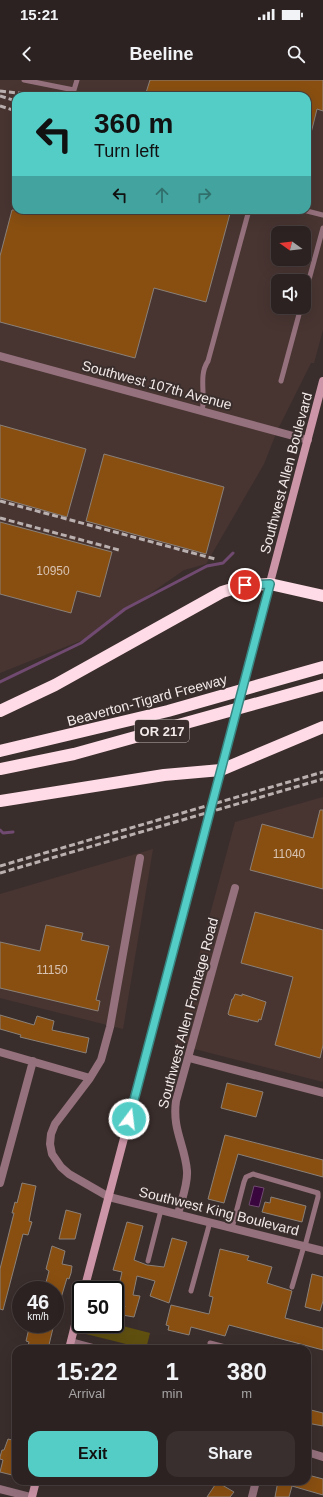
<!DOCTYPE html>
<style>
:root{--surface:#2c2221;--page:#382f2e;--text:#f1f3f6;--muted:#a6a4a5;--line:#483f3f;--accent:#54cdc7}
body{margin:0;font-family:Helvetica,sans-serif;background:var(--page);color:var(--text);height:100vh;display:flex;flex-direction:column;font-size:15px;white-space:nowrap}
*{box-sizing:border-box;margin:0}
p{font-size:13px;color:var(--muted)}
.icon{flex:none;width:22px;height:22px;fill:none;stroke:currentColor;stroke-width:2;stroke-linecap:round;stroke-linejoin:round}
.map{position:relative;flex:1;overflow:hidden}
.drawer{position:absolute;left:12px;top:1265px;width:299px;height:140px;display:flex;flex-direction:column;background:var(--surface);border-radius:12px;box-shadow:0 4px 16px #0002,0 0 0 1px var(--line)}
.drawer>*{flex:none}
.hud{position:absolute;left:12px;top:12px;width:299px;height:122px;border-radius:12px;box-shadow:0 4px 16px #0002,0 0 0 1px var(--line);background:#54cdc7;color:#111;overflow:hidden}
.needle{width:26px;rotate:285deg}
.tools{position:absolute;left:271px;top:146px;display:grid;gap:8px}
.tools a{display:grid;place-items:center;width:40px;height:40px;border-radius:8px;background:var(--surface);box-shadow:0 4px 16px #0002,0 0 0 1px var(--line);font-size:20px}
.speed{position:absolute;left:12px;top:1201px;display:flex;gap:8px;font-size:20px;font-weight:700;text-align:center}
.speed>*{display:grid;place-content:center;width:52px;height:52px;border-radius:50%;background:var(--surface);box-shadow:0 4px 16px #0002,0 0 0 1px var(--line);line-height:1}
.speed small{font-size:10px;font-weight:400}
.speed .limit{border:2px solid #111;border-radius:6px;background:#fff;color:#111}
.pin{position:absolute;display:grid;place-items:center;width:34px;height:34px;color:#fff;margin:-17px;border:2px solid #fff;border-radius:50%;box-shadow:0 1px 4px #0007}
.me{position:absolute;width:44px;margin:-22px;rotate:15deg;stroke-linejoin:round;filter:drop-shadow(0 0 3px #0008)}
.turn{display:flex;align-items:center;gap:14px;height:84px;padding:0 16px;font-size:18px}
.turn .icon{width:52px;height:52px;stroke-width:2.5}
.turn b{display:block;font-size:28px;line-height:34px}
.lanes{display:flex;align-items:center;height:38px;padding:0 16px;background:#0003;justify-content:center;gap:20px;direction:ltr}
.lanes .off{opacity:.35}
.eta{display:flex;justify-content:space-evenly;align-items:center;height:68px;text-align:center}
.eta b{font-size:24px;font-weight:600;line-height:28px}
.button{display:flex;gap:8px;margin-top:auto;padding:8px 16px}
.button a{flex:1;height:46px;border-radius:12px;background:var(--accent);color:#111;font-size:16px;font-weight:600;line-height:46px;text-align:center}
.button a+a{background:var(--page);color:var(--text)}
.status{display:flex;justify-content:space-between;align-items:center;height:28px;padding:0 20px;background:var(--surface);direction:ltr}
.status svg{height:11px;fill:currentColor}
header{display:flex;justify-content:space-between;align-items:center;height:52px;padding:0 16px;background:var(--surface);font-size:18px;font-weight:600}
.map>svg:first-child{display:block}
</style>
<div class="status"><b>15:21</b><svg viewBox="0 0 49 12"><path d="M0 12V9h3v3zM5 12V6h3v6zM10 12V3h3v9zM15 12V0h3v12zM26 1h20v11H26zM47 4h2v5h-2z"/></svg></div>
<header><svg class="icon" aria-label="back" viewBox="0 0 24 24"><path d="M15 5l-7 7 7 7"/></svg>Beeline<svg class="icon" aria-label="search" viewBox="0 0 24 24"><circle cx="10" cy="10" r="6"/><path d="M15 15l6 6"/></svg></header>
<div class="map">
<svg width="323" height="1417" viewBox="0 0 323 1417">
<rect width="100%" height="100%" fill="#3a2e2c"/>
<path fill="#483532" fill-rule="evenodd" d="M 0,0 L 323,0 L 323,250 L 314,283 L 311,283 L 277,351 L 264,384 L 206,484 L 184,490 L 85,559 L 0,593 ZM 16,16 L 307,16 L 307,130 L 16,130 ZM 278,153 L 304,153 L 304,179 L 278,179 ZM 278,201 L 304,201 L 304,227 L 278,227 Z
M 323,717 L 323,1002 L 175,964 L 235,742 Z
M 153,769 L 123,949 L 0,918 L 0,814 Z"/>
<path fill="#605010" d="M 89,1244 L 115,1244 L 150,1253 L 146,1269 L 86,1254 Z"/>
<path fill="#39063d" stroke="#704a71" d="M 254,1106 L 264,1108 L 259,1127 L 249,1125 Z"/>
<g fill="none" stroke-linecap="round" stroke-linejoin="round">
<path stroke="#704a71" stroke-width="3" d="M 0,602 L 81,563 L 125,529 L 207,486 L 223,483 L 233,473
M 0,750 L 3,753 L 13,752"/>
</g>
<path fill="#894f11" stroke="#8a8078" d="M 150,0 L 323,0 L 323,31 L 317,29 L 310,57 L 307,57 L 307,16 L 145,16 Z
M 12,130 L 231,130 L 206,222 L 154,208 L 135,278 L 0,242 L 0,176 Z
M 0,345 L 86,369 L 67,437 L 0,418 Z
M 104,374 L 224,407 L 206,474 L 86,441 Z
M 0,442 L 112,472 L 100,517 L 77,511 L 71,533 L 0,514 Z
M 320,730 L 323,730 L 323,809 L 250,790 L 262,744 L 313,758 Z
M 255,832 L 323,850 L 323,965 L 320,978 L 275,965 L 293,897 L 241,883 Z
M 46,845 L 83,853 L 81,860 L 109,866 L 96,920 L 100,921 L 98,931 L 0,908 L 0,862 L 40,871 Z
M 235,914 L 242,916 L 242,914 L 266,922 L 261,940 L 259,939 L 258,942 L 229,935 L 228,934 L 232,919 L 233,919 Z
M 0,935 L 34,945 L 37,936 L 54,941 L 52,950 L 89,958 L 86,973 L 20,957 L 21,955 L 0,949 Z
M 227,1003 L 263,1012 L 256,1037 L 221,1028 Z
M 225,1055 L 323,1080 L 323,1097 L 238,1074 L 224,1123 L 208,1119 Z
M 22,1103 L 36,1106 L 29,1141 L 32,1142 L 28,1155 L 23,1154 L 3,1230 L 0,1229 L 0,1189 L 14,1133 L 12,1133 L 15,1122 L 17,1123 Z
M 271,1117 L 306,1126 L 302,1142 L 262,1132 L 265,1122 L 270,1123 Z
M 66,1130 L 81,1134 L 75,1159 L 59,1159 Z
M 127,1142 L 143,1146 L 134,1180 L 147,1185 L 164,1187 L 172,1158 L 187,1162 L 169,1223 L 150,1216 L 155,1201 L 137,1196 L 133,1215 L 140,1216 L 134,1237 L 122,1235 L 125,1226 L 115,1223 L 122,1192 L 113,1190 Z
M 52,1166 L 65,1171 L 62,1184 L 72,1186 L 71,1193 L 69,1199 L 67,1198 L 58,1228 L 55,1228 L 55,1210 L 44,1210 L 49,1191 L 46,1189 Z
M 220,1169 L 249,1176 L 247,1180 L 272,1187 L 267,1203 L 292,1211 L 285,1238 L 323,1248 L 323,1270 L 229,1245 L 225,1256 L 191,1247 L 189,1255 L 168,1250 L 169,1246 L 166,1245 L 171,1225 L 209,1234 L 213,1217 L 209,1216 Z
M 312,1194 L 323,1197 L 323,1221 L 320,1231 L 305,1227 Z
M 30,1244 L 54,1244 L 48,1269 L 27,1269 L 29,1262 L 26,1261 Z
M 307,1329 L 323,1333 L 323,1346 L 307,1343 Z
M 8,1359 L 16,1361 L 16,1380 L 12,1395 L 0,1392 L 3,1380 L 0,1379 L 0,1377 L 2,1370 L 4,1370 Z
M 308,1395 L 323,1399 L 323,1415 L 292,1406 L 289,1417 L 275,1417 L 278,1401 L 307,1401 Z
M 217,1402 L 234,1412 L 230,1417 L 207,1417 Z"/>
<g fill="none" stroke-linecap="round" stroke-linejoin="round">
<path stroke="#95717d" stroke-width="5" d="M 24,0 L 74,10 L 77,0
M 303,130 L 323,135
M 304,218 L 323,148
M 281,301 L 301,227
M 202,331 C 206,314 198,296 208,281 L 249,130
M 232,1148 L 244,1102 L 246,1097 L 253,1094 L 318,1113 L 318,1117 L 305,1166
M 148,1181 L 161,1130
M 292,1207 L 304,1166
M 191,1211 L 210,1142
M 210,1263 L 233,1269"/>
<path stroke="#95717d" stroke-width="8" d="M 0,276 L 308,360
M 140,778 L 110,947 L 101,980 L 90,998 L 55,1044 L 51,1054 L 50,1064 L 52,1074 L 61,1087 L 69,1094 L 109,1117 L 323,1171
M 0,972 L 90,998
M 189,978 L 323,1013
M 0,1103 L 33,981
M 178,1134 C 181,1121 188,1105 187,1091 C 185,1065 172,1050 176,1021 L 235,808
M 71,1262 L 97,1269
M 307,1372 L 323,1377
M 0,1409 L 31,1417
M 252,1417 L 256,1401"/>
<path stroke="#cd95a8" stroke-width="8" d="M 252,571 L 323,301
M 84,1210 L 200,770
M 69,1269 L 81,1221
M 32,1417 L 36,1401"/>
<path stroke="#fedbe6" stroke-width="12" d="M 0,631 L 55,605 L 222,512 L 245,505 L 270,504 L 323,516
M 0,671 L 168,631 L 323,587
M 0,689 L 74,674 L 323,605
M 0,721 L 164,695 L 221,690 L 323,647"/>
<path stroke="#b9b0af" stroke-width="3" stroke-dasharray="6 3" stroke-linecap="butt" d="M 0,11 L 45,16
M 0,16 L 16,21
M 0,26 L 16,31
M 0,421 L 215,479
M 0,438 L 119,470
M 0,786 L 323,692
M 0,793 L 323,699"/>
<path stroke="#cd95a8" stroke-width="8" d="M 200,770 L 252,571"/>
</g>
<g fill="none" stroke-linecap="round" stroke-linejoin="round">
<g stroke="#378581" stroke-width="10">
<path id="route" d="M 129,1039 L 270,504 L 245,505"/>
</g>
<use href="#route" stroke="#54cdc7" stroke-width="7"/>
</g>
<g text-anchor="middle" stroke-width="4" stroke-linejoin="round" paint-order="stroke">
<g font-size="12" fill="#d8c3b3">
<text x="53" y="495">10950</text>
<text x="289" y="778">11040</text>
<text x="52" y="894">11150</text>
</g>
<rect fill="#3a2e2c" stroke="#bbb2b0" stroke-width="1" x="135" y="640" width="54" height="22" rx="3"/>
<g font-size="13" font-weight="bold" fill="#f2eae9">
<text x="162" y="656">OR 217</text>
</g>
<g font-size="14" fill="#f2eae9" stroke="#3a2e2c">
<text transform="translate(157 305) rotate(15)" y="5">Southwest 107th Avenue</text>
<text transform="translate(286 393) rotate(-75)" y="5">Southwest Allen Boulevard</text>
<text transform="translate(147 620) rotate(-15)" y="5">Beaverton-Tigard Freeway</text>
<text transform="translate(188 933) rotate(-75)" y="5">Southwest Allen Frontage Road</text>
<text transform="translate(219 1131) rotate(14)" y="5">Southwest King Boulevard</text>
</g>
</g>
</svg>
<div class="tools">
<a><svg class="needle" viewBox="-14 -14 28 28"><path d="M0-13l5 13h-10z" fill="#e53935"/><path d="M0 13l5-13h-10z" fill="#a6a4a5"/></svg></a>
<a><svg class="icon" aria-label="sound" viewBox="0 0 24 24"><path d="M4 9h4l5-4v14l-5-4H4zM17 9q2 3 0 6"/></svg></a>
</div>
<div class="speed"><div>46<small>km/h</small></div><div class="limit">50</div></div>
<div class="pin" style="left:245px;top:505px;background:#d93025"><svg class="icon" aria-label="arrive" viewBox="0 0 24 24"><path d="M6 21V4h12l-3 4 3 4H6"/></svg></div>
<svg class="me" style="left:129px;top:1039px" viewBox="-20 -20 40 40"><circle r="17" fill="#54cdc7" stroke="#fff" stroke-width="3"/><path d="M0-11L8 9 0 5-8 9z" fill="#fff"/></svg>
<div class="hud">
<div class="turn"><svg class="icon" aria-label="left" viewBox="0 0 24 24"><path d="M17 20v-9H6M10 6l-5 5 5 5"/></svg><div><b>360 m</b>Turn left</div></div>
<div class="lanes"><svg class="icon" aria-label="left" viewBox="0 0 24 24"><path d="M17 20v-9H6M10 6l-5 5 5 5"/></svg><svg class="icon off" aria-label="ahead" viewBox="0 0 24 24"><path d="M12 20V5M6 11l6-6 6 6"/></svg><svg class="icon off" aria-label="right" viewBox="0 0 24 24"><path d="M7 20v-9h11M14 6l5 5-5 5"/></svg></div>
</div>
<section class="drawer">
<div class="eta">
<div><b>15:22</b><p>Arrival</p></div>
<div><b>1</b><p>min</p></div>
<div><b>380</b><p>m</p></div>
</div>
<div class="button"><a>Exit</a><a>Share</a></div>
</section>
</div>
